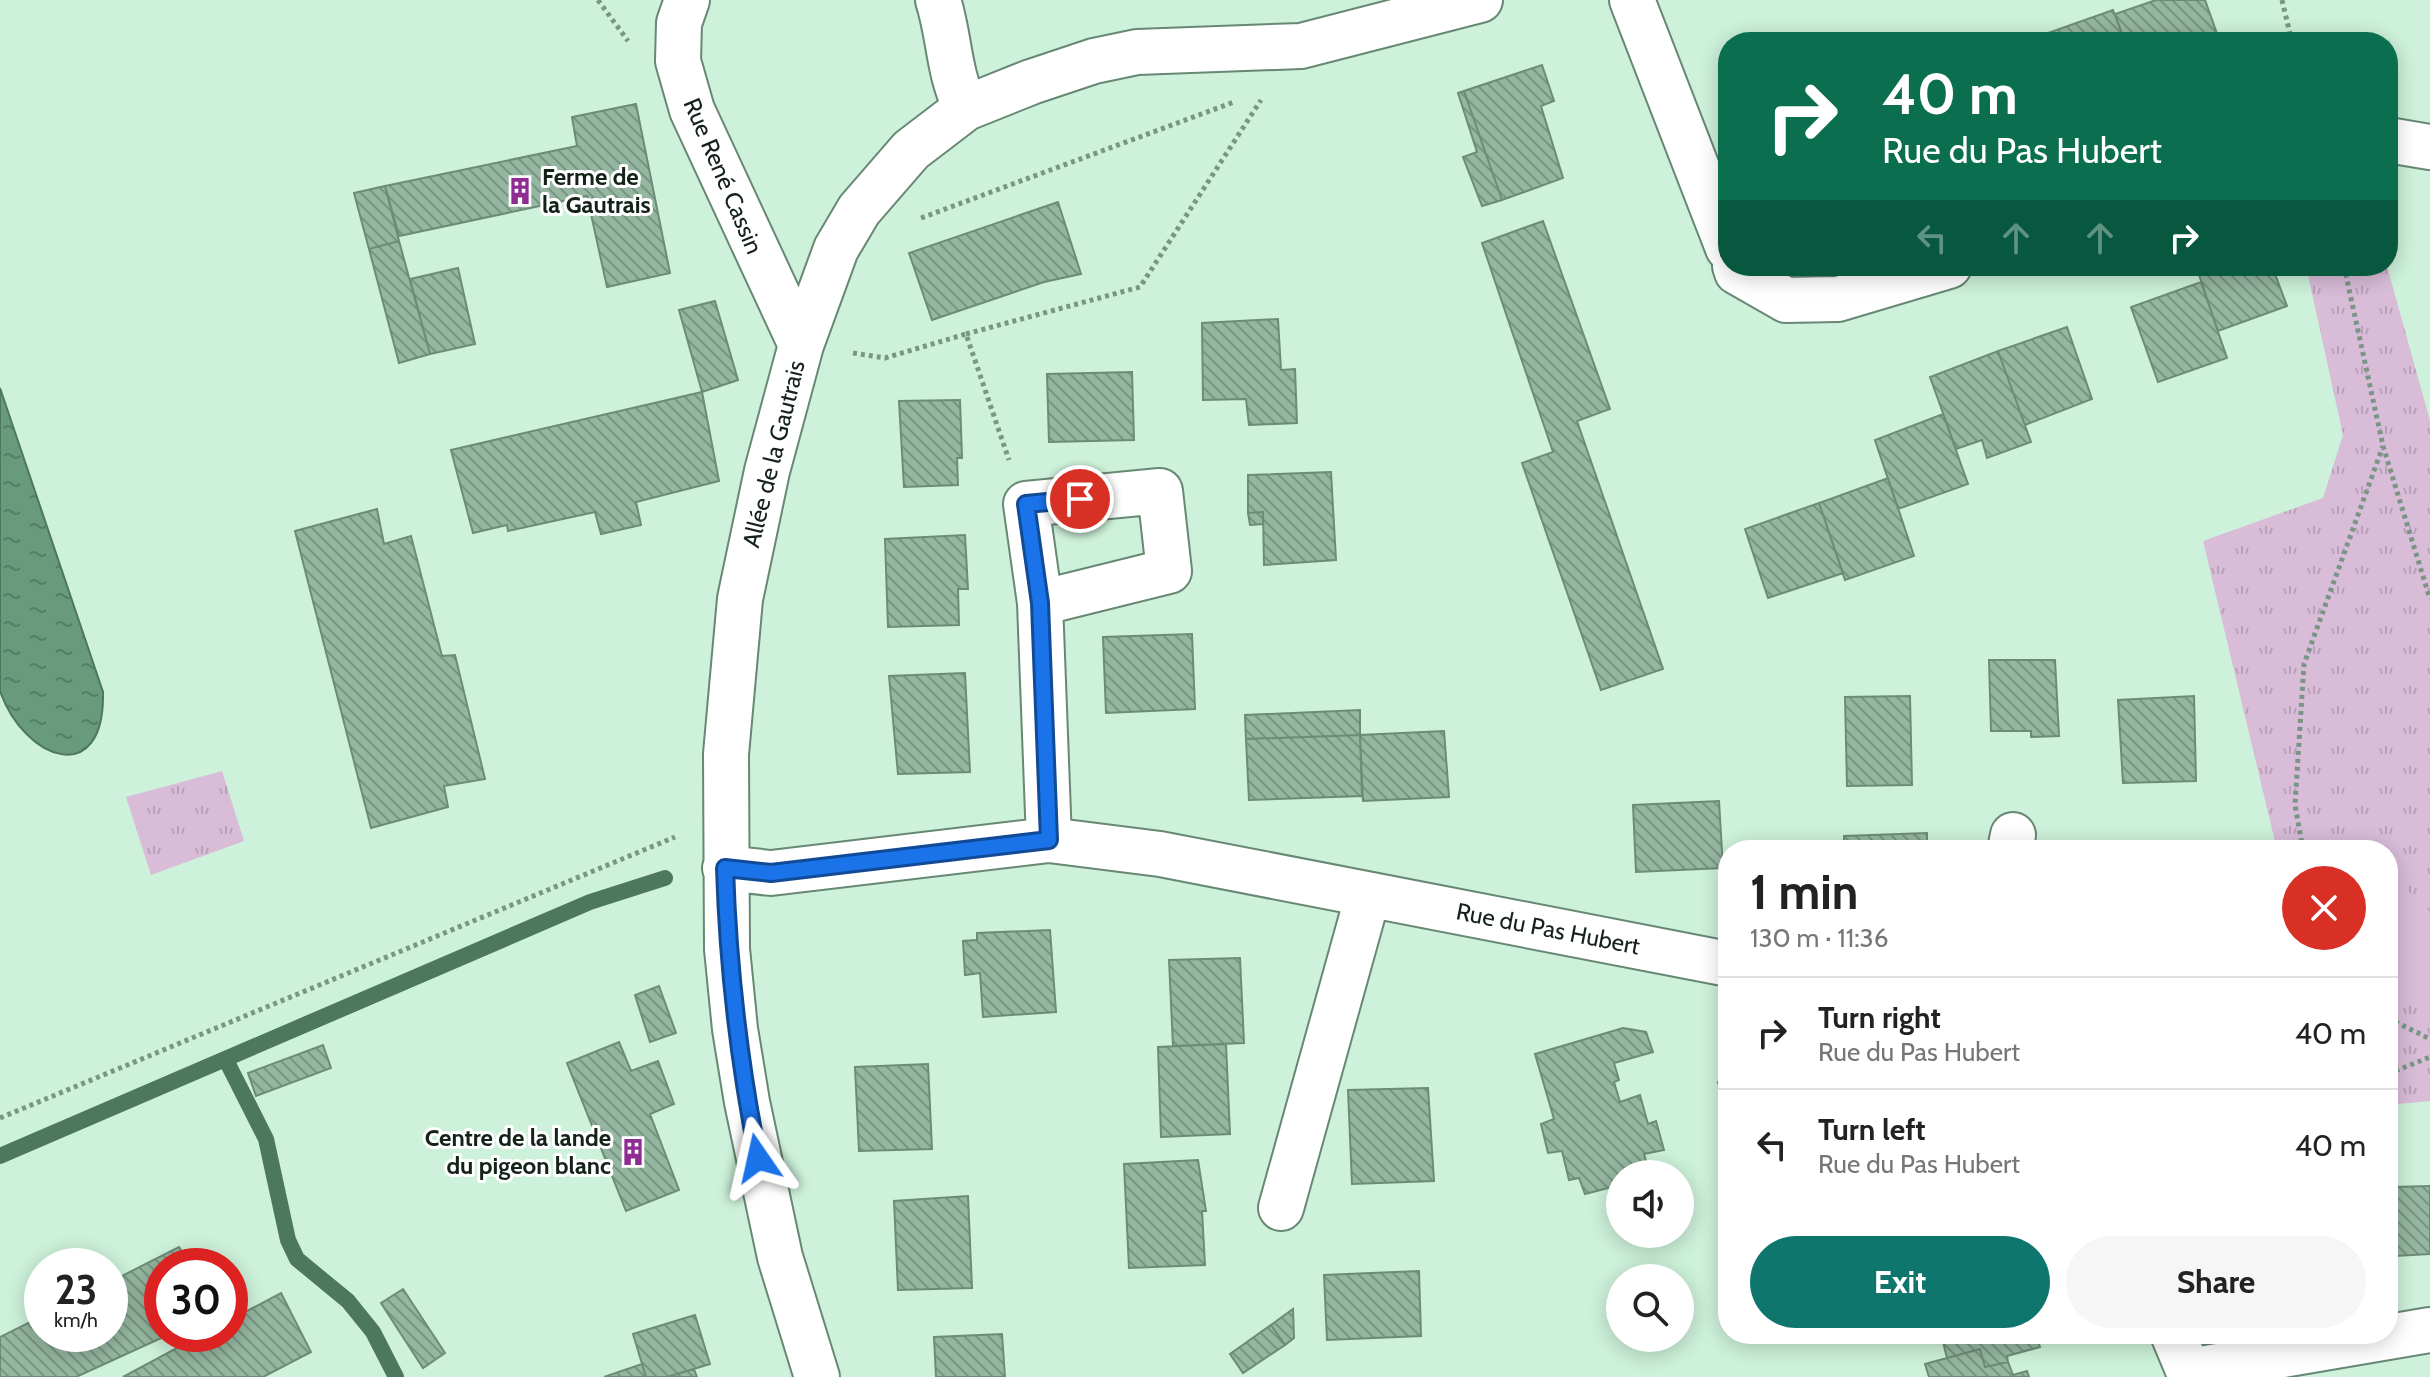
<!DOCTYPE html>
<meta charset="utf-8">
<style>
:root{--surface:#fff;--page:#f6f6f6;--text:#222;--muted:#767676;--line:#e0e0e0;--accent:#0f766e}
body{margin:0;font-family:Cabin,sans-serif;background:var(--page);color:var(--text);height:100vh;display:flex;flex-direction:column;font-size:30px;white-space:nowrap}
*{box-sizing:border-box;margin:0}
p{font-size:26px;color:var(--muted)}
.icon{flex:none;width:44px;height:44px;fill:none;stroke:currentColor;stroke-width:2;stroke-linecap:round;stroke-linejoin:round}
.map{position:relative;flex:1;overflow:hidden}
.panel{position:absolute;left:1718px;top:840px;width:680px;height:504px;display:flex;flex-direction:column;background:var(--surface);border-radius:32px;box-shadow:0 4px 20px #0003}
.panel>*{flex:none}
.banner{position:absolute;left:1718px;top:32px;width:680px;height:244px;border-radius:32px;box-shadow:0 4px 20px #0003;background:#0b6e4f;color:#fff;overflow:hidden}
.buttons{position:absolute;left:1606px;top:1160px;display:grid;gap:16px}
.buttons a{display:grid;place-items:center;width:88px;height:88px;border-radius:50%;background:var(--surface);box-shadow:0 4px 20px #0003;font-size:40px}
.speed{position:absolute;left:24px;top:1248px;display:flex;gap:16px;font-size:40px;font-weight:700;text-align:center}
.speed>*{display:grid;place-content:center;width:104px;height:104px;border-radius:50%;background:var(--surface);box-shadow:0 4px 20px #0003;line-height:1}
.speed small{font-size:20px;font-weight:400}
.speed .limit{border:12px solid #d22;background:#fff;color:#111}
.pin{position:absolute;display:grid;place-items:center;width:68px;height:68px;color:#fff;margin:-34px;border:4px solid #fff;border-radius:50%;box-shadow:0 2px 8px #0007}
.me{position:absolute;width:88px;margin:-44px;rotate:349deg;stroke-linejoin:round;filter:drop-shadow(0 0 6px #0008)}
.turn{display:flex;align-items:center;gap:28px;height:168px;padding:0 32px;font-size:36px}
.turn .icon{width:104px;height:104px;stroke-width:2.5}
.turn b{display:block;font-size:56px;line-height:68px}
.lanes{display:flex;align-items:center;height:76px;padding:0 32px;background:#0003;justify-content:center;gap:40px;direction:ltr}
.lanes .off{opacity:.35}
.round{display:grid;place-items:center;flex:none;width:84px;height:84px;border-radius:42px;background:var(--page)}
.summary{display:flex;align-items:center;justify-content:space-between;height:136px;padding:0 32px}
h1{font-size:48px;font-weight:700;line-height:60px}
.cta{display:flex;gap:16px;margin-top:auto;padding:16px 32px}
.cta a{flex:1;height:92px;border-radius:48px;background:var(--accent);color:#fff;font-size:32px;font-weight:700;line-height:92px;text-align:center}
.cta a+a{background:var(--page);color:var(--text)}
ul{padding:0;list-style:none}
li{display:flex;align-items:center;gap:24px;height:112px;padding:0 32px;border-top:2px solid var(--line)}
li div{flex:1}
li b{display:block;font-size:30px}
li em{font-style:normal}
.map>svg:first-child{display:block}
</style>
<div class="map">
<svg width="2430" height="1377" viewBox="0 0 2430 1377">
<defs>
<pattern id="park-tufts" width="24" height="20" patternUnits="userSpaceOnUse" patternTransform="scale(2)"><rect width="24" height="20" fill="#d9bcd8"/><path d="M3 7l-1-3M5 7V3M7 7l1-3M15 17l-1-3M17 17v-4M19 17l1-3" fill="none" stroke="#b9a1b9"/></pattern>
<pattern id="water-ripples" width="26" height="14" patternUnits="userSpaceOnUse" patternTransform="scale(2)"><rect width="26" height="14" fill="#679b7c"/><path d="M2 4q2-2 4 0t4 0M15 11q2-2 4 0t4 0" fill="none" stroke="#547e65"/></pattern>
<pattern id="building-back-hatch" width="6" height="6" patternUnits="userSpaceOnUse" patternTransform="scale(2)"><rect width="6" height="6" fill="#95b7a1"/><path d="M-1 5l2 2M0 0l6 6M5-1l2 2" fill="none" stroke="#789482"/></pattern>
</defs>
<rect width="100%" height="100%" fill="#cdf1da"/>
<path fill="url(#park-tufts)" d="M 2306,266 L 2387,266 L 2430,421 L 2430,1101 L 2388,1105 L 2388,850 L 2277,850 L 2203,541 L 2323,498 L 2343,435 Z
M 222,771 L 244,841 L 151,875 L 126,797 Z"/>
<path fill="#d9bcd8" d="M 2392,875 L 2430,912 L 2430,998 L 2422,1005 L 2388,972 L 2388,879 Z"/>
<path fill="url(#water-ripples)" stroke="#4e775f" stroke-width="2" d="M 0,388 L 103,692 C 105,790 24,760 0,691 Z"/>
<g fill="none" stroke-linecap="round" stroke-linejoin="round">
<path stroke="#4e775f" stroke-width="16" d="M 226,1060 L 266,1139 L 288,1240 L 297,1259 L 348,1301 L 373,1332 L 396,1377
M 0,1156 L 590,902 L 665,878"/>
</g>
<path fill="url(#building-back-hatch)" stroke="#6b8c77" stroke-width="2" d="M 2156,0 L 2205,0 L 2220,42 L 2125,42 L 2115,14 Z
M 2113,10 L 2125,42 L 2048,42 L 2045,34 Z
M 1542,65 L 1554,101 L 1541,106 L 1563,178 L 1502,200 L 1464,91 Z
M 1464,91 L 1502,200 L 1482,206 L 1463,157 L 1477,152 L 1458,93 Z
M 636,104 L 670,273 L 607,287 L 587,196 L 399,236 L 385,186 L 577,146 L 572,117 Z
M 385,186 L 399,241 L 369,249 L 354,193 Z
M 1058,202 L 1081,274 L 1044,282 L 932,320 L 909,253 Z
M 1543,221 L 1610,409 L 1577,421 L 1663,669 L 1601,690 L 1522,463 L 1553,452 L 1482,243 Z
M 399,241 L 430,354 L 399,363 L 369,249 Z
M 2196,266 L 2272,266 L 2287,306 L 2218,331 Z
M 458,268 L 475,344 L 430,354 L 410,279 Z
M 2201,282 L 2227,358 L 2158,382 L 2131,307 Z
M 715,301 L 738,380 L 702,392 L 679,310 Z
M 1278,319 L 1281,370 L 1295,369 L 1297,423 L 1249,425 L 1246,399 L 1203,400 L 1202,323 Z
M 2067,327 L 2092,399 L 2025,425 L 1998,351 Z
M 1998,351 L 2031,442 L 1987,458 L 1982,440 L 1956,449 L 1930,377 Z
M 1132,372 L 1134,440 L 1049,442 L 1047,374 Z
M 702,392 L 719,481 L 636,502 L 641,525 L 601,534 L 595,512 L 508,531 L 507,525 L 473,533 L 451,450 Z
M 960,400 L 962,458 L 957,458 L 958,485 L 904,487 L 899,401 Z
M 1943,414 L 1968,484 L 1898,509 L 1875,440 Z
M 1331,472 L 1336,560 L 1264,565 L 1263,512 L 1248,513 L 1248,475 Z
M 1888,478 L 1914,556 L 1845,580 L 1819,503 Z
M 1819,503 L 1843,573 L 1768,598 L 1745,529 Z
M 377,509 L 384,544 L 411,536 L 442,656 L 455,655 L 485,779 L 444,786 L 448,807 L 371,828 L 295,531 Z
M 1263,512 L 1263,524 L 1250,525 L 1248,513 Z
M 965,535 L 968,589 L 958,589 L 959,625 L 888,627 L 885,539 Z
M 1192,634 L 1195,709 L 1106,713 L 1103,637 Z
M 1989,660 L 2055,660 L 2059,736 L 2031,737 L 2031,731 L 1991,731 Z
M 965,673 L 970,772 L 898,774 L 889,676 Z
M 1910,696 L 1912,785 L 1847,786 L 1845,697 Z
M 2194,696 L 2196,781 L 2123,783 L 2118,700 Z
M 1360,710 L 1360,735 L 1246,739 L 1245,715 Z
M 1444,731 L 1449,797 L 1363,801 L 1360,735 Z
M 1360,735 L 1362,796 L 1249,800 L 1246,739 Z
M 1719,801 L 1723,868 L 1636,872 L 1633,805 Z
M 1927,833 L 1927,850 L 1844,850 L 1844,836 Z
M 1050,930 L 1056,1012 L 983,1017 L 980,973 L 965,975 L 963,941 L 977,940 L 977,933 Z
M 1240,958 L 1244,1043 L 1173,1046 L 1169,960 Z
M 659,986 L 676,1033 L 650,1042 L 635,995 Z
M 1623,1028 L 1646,1032 L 1653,1052 L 1614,1063 L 1619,1080 L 1614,1082 L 1620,1102 L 1640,1095 L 1648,1124 L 1656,1121 L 1664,1150 L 1644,1154 L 1650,1174 L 1620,1174 L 1620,1185 L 1585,1194 L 1579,1178 L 1569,1180 L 1562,1151 L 1548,1153 L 1541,1124 L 1554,1119 L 1535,1054 Z
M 619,1042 L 631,1071 L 658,1061 L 674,1104 L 650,1114 L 679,1190 L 626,1211 L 567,1063 Z
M 1226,1044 L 1230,1134 L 1161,1137 L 1158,1047 Z
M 323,1045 L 331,1068 L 256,1096 L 248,1073 Z
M 928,1064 L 932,1149 L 859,1151 L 855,1067 Z
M 1728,1080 L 1728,1112 L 1726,1113 L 1718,1082 Z
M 1428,1088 L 1434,1181 L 1352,1184 L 1348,1090 Z
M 1198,1160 L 1206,1211 L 1202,1211 L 1205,1265 L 1129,1268 L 1124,1164 Z
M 2430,1186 L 2430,1254 L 2395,1256 L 2394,1187 Z
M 968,1196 L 972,1288 L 898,1290 L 894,1201 Z
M 179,1247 L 191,1266 L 162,1266 L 162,1334 L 170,1334 L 76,1377 L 0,1377 L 0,1337 L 42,1316 L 42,1334 L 110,1334 L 110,1282 Z
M 1419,1271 L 1421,1336 L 1327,1340 L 1324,1275 Z
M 403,1289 L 445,1353 L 423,1368 L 381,1303 Z
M 281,1293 L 311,1352 L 263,1377 L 123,1377 L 203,1334 L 230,1334 L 230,1320 Z
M 1293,1309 L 1294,1338 L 1285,1345 L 1271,1325 Z
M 695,1315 L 710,1364 L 667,1377 L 646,1377 L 633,1334 Z
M 1271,1325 L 1285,1345 L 1243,1373 L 1230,1354 Z
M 1002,1334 L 1005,1377 L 936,1377 L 934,1337 Z
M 1941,1334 L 2036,1334 L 2040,1347 L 2007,1356 L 2008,1362 L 1985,1367 L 1980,1349 L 1947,1358 Z
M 1980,1349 L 1985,1367 L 2008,1362 L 2013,1375 L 2027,1371 L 2029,1377 L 1929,1377 L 1925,1364 Z
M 642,1364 L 646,1377 L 604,1377 Z
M 694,1369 L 697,1377 L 667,1377 Z"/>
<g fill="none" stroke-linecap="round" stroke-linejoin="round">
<g stroke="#678873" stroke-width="48">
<path id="street" d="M 687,0 L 679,23 L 678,61 L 692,110 L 801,345
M 938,0 C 950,37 948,73 966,108
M 1632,0 L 1728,248
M 2388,140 L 2430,147
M 1735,266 L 1737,272 L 1786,300 L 1838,299 L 1949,266
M 1040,603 L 1169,571 L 1160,491 L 1026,504 L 1040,603 L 1049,840
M 2010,850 L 2013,835
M 725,868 L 771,873 L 1049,840 L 1160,854 L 1728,964
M 1281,1208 L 1368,895
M 2173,1334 L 2191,1377
M 2189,1371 L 2430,1330
M 817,1377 L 780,1257 L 747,1102 L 735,1029 L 727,949 L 726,754 L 740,599 L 767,471 L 801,345 L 836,249 L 859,210 L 911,150 L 966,108 L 1031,82 L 1094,61 L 1137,52 L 1301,46 L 1480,0"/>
</g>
<path stroke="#7b9584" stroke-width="5" stroke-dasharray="4 4" stroke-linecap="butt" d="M 598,0 L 628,41
M 2282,0 L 2292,42
M 921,218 L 1234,102
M 2344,266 L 2383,446 L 2430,599
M 966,334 L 1140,287 L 1261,100
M 853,353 L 885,358 L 966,334 L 1009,460
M 2303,850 L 2295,805 L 2304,664 L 2383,446
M 2388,1018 L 2430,1039
M 2388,1074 L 2430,1057
M 0,1118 L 675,837"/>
<use href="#street" stroke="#fff" stroke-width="44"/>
</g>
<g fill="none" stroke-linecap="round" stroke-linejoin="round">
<g stroke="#114b97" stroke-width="20">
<path id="route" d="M 758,1158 C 739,1062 728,966 725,868 L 771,873 L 1049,840 L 1040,603 L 1026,504 L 1080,499"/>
</g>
<use href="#route" stroke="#1a73e8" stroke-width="14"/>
</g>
<defs>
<g id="building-bare" transform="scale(2.16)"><path d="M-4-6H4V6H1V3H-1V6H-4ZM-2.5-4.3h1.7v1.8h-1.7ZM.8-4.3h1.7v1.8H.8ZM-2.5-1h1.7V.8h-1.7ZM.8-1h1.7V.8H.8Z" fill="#8f2c93" stroke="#fff" stroke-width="2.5" paint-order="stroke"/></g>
</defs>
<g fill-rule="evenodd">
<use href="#building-bare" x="520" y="191"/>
<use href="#building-bare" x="633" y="1152"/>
</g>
<g text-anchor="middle" stroke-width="6" stroke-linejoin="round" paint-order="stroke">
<g font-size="24" fill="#15221a" stroke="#fff">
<text transform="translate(723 176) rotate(67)" y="8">Rue René Cassin</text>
<text transform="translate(774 454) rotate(-76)" y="8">Allée de la Gautrais</text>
<text transform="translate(1548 929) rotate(11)" y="8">Rue du Pas Hubert</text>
</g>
<g font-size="24" font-weight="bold" fill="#15221a" stroke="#fff" text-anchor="start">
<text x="542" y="185">Ferme de<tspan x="542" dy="28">la Gautrais</tspan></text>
<text x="611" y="1146" text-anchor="end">Centre de la lande<tspan x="611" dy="28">du pigeon blanc</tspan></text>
</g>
</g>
</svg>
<div class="buttons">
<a><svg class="icon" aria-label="sound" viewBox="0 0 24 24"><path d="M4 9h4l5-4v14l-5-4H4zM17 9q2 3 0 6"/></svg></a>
<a><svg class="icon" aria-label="search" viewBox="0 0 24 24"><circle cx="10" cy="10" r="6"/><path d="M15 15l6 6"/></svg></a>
</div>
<div class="speed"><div>23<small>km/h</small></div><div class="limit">30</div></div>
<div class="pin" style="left:1080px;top:499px;background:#d93025"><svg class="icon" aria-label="arrive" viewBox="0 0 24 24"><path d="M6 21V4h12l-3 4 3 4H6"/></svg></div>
<svg class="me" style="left:758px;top:1158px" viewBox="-20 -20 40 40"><path d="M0-17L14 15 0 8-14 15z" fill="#1a73e8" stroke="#fff" stroke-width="4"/></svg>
<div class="banner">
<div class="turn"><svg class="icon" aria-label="right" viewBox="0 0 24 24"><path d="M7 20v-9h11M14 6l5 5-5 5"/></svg><div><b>40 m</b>Rue du Pas Hubert</div></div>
<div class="lanes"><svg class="icon off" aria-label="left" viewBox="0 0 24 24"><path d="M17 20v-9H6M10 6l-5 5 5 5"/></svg><svg class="icon off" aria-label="ahead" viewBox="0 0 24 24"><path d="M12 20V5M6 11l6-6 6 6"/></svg><svg class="icon off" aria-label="ahead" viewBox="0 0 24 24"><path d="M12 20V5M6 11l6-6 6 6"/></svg><svg class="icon" aria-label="right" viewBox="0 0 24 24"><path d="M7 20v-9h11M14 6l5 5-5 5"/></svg></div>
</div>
<section class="panel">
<div class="summary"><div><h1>1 min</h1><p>130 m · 11:36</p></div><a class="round" style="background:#d93025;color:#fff"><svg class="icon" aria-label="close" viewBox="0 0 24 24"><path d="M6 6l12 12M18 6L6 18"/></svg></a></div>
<ul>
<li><svg class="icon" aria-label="right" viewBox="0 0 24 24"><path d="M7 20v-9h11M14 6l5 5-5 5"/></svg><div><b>Turn right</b><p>Rue du Pas Hubert</p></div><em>40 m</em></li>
<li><svg class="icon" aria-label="left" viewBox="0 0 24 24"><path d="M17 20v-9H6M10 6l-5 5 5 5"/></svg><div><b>Turn left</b><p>Rue du Pas Hubert</p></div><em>40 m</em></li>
</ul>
<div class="cta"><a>Exit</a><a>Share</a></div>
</section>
</div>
